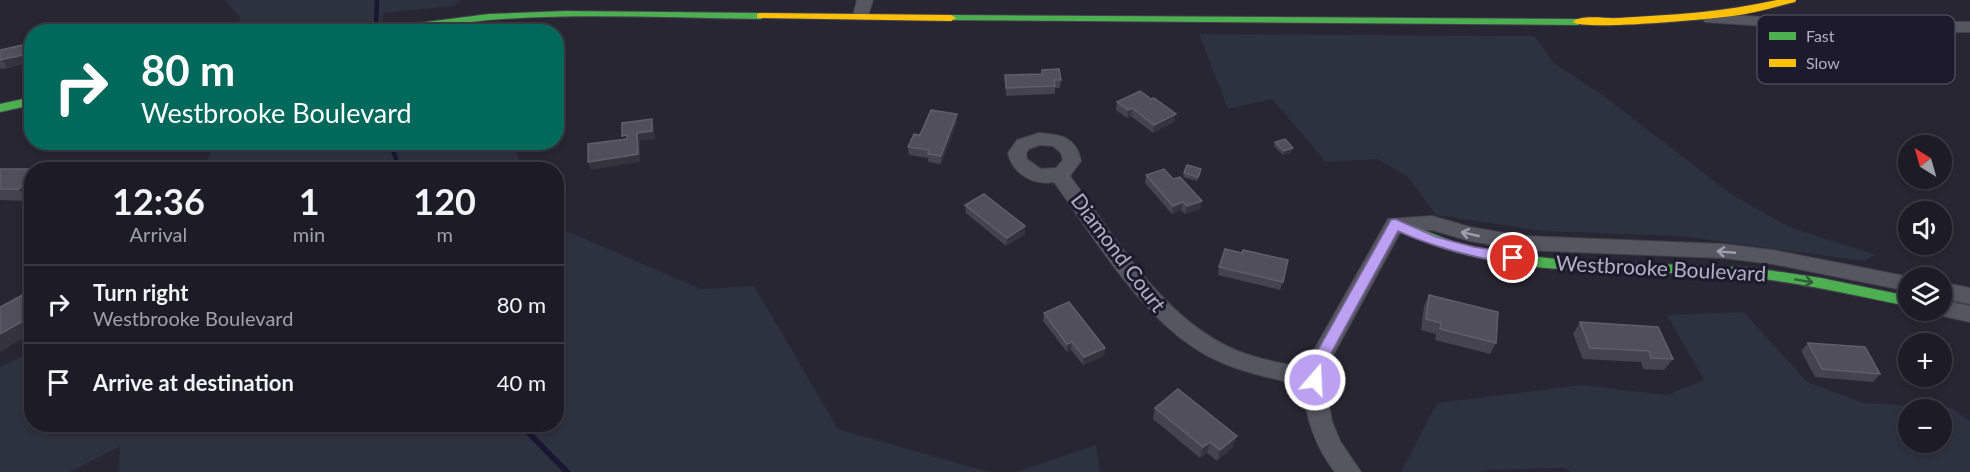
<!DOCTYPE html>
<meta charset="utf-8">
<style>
:root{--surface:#1d1c26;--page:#25252e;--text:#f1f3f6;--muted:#a0a1a7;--line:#3b3a43}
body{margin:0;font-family:Lato,sans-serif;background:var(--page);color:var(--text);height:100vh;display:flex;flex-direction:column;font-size:22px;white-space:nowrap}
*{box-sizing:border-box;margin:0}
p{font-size:20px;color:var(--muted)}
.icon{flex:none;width:33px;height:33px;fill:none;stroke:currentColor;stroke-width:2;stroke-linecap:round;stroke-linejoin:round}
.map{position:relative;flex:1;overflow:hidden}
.side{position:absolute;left:24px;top:162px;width:540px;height:270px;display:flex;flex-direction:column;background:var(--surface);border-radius:24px;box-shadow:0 3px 9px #0003,0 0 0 2px var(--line)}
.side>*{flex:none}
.hud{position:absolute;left:24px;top:24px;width:540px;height:126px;border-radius:24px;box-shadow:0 3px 9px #0003,0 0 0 2px var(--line);background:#00695c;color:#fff;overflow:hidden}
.needle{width:39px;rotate:323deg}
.fabs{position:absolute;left:1898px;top:135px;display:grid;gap:12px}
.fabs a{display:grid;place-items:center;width:54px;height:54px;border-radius:50%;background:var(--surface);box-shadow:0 3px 9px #0003,0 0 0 2px var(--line);font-size:30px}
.pin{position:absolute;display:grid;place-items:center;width:51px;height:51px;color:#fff;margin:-26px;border:3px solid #fff;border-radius:50%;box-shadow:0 2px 6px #0007}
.me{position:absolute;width:66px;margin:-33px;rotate:19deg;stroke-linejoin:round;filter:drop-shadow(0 0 4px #0008)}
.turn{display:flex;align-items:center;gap:21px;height:126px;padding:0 18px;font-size:27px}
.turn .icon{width:78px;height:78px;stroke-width:2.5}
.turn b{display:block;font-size:42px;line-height:51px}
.eta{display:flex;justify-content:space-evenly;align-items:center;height:102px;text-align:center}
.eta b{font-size:36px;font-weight:700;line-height:42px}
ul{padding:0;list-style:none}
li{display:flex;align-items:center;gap:18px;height:78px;padding:0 18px;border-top:2px solid var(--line)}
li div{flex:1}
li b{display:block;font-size:22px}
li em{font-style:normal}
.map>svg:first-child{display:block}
</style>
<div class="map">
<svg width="1970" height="472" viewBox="0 0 1970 472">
<rect width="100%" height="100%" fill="#272632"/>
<path fill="#2d323f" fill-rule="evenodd" d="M 225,0 L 461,0 L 454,6 L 383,13 L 382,32 L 237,31 L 240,18 Z
M 1199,34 L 1534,36 L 1554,63 L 1604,96 L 1735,197 L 1792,228 L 1876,255 L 1864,261 L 1680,236 L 1542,231 L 1436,215 L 1408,177 L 1377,159 L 1326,162 L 1272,99 L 1228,109 Z
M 212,143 L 513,143 L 522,169 L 206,169 Z
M 557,227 L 701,289 L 754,286 L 838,429 L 989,472 L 119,472 L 120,446 L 70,472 L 0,472 L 0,367 L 31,352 L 32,424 L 556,424 Z
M 1744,312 L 1807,382 L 1864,403 L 1952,408 L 1970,421 L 1970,472 L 1571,472 L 1563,468 L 1483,470 L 1480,472 L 1401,472 L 1437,403 L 1581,385 L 1667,395 L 1704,380 L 1667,315 ZM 1908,410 L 1941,410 L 1941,442 L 1908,442 Z
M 1096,445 L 1100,472 L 1016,472 Z"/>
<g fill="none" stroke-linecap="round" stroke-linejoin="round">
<path stroke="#1a1734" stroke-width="4.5" d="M 376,30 L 377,0
M 390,142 L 400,170"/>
<path stroke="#1a1734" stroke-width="6" d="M 520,424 L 567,472"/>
<g stroke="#42414c" stroke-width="2">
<path id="street" d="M 857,0 L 873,0 L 867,19 L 855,19 L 853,16 Z
M 1711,14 L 1853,22 L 1970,22 L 1970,32 L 1853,32 L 1705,22 L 1703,19 L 1705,16 Z
M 1039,133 C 1061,135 1076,136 1081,161 L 1070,176 C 1115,237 1161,316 1231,348 C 1255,359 1281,363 1306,368 L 1310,357 L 1388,219 L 1432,216 L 1470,227 L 1522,236 L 1723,244 L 1773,250 L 1915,278 L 1908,278 L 1908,291 L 1773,264 L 1723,258 L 1522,250 L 1470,241 L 1432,230 L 1401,231 L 1329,363 L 1327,393 L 1332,421 L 1340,441 L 1361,472 L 1335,472 C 1316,448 1304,416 1305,386 C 1275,379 1244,373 1216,360 C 1147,328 1098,243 1054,182 C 1033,186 1012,173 1008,153 L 1017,140 ZM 1040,145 L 1053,146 L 1061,153 L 1063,160 L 1056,168 L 1041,169 L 1027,159 L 1026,153 L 1029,149 Z
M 1941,282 L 1970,288 L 1970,304 L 1941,298 Z
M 1941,300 L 1970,306 L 1970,322 L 1934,314 L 1932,310 L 1941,310 Z"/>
</g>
<g stroke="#42414c" stroke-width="2">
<path id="fast" d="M 566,11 L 761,13 L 766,16 L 761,19 C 671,18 579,13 489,20 C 448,24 408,32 366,32 L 371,29 L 489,14 Z
M 951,15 L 1578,19 L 1583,22 L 1578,25 L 947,20 L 946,18 Z
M 32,97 L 32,105 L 0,112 L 0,104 Z
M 1395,219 L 1454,242 L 1500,253 L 1566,260 L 1754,268 L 1821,278 L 1908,296 L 1908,306 C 1857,296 1807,284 1755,278 C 1643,266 1528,283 1420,240 C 1411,236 1394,232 1388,224 L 1390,221 Z"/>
</g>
<g stroke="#42414c" stroke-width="2">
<path id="slow" d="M 1777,0 L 1796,0 L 1795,2 C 1774,7 1753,14 1732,16 C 1710,19 1583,31 1573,22 C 1582,14 1605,19 1618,18 C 1672,15 1724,12 1777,0 Z
M 761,13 L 951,15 L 956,18 L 951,21 L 757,18 L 757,14 Z"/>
</g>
<use href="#street" fill="#565661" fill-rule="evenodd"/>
<use href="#fast" fill="#4caf50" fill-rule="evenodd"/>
<use href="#slow" fill="#ffc107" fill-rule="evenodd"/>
</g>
<path fill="#44434f" d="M 32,43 L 32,62 L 8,68 L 0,69 L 0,50 Z
M 1042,70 L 1061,80 L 1060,88 L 1055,88 L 1055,94 L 1006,96 L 1005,75 L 1041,74 Z
M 1117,102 L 1174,122 L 1153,133 L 1131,116 L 1127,118 L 1116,110 Z
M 957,114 L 957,122 L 941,164 L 928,162 L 928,158 L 909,155 L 908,147 L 920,135 Z
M 1275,142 L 1292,152 L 1283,155 L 1274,146 Z
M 0,169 L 32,170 L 32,197 L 29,201 L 0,200 Z
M 1184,173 L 1201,173 L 1197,181 L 1183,177 Z
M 1146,175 L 1200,209 L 1185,214 L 1181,210 L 1172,214 L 1145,183 Z
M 965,205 L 1025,234 L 1006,246 L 966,213 Z
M 1219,267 L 1283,282 L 1280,290 L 1218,275 Z
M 1429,295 L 1496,343 L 1490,354 L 1435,340 L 1436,334 L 1421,330 L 1424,306 Z
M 1044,313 L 1105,348 L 1104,356 L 1083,365 L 1071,350 L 1067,352 L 1043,321 Z
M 1580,322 L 1673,359 L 1664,370 L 1643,369 L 1641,362 L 1583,359 L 1573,334 Z
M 1808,343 L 1880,374 L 1873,382 L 1815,377 L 1801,351 Z
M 1155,408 L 1233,447 L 1217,461 L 1207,453 L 1200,458 L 1153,419 Z"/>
<path fill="#34333e" d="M 32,53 L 32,62 L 8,68 L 2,60 Z
M 1132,108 L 1131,116 L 1127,118 L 1128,110 Z
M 957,114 L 957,122 L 941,164 L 941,156 Z
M 1176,114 L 1174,122 L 1153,133 L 1154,125 Z
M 652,119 L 654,127 L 655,139 L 640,141 L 640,162 L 591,170 L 588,162 L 637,133 Z
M 1293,148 L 1292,152 L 1283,155 L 1284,151 Z
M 32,175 L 32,197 L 29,201 L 19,189 Z
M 1202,201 L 1200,209 L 1185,214 L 1187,206 Z
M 1183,202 L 1181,210 L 1172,214 L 1173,206 Z
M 1025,226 L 1025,234 L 1006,246 L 1007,238 Z
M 32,316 L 32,333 L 0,352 L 0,334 Z
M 1072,342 L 1071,350 L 1067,352 L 1067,344 Z
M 1105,348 L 1104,356 L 1083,365 L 1084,357 Z
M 1237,436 L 1233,447 L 1217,461 L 1220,450 Z
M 1210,442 L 1207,453 L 1200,458 L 1203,447 Z"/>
<path fill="#504f5b" stroke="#5f5e6c" stroke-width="1.5" d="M 32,43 L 32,53 L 0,60 L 0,50 Z
M 1059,69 L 1061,80 L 1054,80 L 1055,86 L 1006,88 L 1005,75 L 1042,74 L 1042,70 Z
M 1140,91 L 1151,99 L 1154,98 L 1176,114 L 1154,125 L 1132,108 L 1128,110 L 1117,102 Z
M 931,110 L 957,114 L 941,156 L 928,154 L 929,150 L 908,147 L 914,134 L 920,135 Z
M 652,119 L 652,131 L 637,133 L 638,154 L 588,162 L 588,144 L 627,139 L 627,135 L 622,136 L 622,123 Z
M 1285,139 L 1293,148 L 1284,151 L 1275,142 Z
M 1187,165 L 1201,169 L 1198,177 L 1184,173 Z
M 0,169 L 37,169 L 32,170 L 32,175 L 19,189 L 0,189 Z
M 1164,169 L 1173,179 L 1180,177 L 1202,201 L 1187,206 L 1183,202 L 1173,206 L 1146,175 Z
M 984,194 L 1025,226 L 1007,238 L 965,205 Z
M 1225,249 L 1242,253 L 1243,250 L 1288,260 L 1283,282 L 1219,267 Z
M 32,290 L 32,316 L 0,334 L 0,307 Z
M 1429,295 L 1498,312 L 1496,343 L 1440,329 L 1441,323 L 1426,319 Z
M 1069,302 L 1105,348 L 1084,357 L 1072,342 L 1067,344 L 1044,313 Z
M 1580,322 L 1658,327 L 1673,359 L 1651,358 L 1649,351 L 1590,348 Z
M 1808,343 L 1865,347 L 1880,374 L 1822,369 Z
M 1178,389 L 1237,436 L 1220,450 L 1210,442 L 1203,447 L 1155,408 Z"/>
<defs><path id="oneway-shaft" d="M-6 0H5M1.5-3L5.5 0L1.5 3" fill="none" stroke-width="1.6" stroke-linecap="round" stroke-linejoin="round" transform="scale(1.5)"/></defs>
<g stroke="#a09db0">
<use href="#oneway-shaft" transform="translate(1470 234) rotate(-167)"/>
<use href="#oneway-shaft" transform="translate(1726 252) rotate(-175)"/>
</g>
<use stroke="#325d3c" href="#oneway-shaft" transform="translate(1804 281) rotate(10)"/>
<path fill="#bca0f2" stroke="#7a689d" stroke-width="1.5" d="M 1395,219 L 1436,237 L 1474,247 L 1513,253 L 1520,258 L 1513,264 C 1473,257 1435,248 1398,231 L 1325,364 L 1320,384 L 1315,386 L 1309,384 L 1307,380 L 1313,359 L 1391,220 Z"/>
<g text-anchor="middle" stroke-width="6" stroke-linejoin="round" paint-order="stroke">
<g font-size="21" fill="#b2afc4" stroke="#1c1a2c">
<text transform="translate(1118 253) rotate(53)" y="7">Diamond Court</text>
<text transform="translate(1661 269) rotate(3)" y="7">Westbrooke Boulevard</text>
</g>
</g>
<rect x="1757" y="15" width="198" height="69" rx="9" fill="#1c1a2c" stroke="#49475a" stroke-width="1.5"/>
<rect x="1769" y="32" width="27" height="8" fill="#4caf50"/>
<rect x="1769" y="59" width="27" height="8" fill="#ffc107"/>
<g font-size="16" fill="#b2afc4">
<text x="1806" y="42">Fast</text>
<text x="1806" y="69">Slow</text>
</g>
</svg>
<div class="fabs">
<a><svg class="needle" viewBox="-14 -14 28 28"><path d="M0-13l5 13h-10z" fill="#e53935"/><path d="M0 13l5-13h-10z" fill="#a0a1a7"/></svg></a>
<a><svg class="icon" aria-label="sound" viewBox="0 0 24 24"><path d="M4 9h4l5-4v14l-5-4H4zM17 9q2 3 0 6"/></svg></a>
<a><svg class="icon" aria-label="layers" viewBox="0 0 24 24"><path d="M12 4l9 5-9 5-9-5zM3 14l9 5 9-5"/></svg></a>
<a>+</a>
<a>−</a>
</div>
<div class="pin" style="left:1513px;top:258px;background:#d93025"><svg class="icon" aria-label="arrive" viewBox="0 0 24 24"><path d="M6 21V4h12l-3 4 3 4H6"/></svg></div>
<svg class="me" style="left:1315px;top:380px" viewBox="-20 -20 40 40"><circle r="17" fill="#bca0f2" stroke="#fff" stroke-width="3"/><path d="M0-11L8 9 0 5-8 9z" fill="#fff"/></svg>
<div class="hud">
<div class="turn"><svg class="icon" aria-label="right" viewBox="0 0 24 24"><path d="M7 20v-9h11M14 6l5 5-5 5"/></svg><div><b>80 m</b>Westbrooke Boulevard</div></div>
</div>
<section class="side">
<div class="eta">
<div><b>12:36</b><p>Arrival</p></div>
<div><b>1</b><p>min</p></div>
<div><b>120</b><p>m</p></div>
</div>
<ul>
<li><svg class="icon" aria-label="right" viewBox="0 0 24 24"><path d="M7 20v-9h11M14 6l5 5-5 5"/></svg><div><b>Turn right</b><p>Westbrooke Boulevard</p></div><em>80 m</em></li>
<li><svg class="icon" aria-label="arrive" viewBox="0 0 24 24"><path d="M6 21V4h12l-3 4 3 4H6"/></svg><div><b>Arrive at destination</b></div><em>40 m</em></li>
</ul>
</section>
</div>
